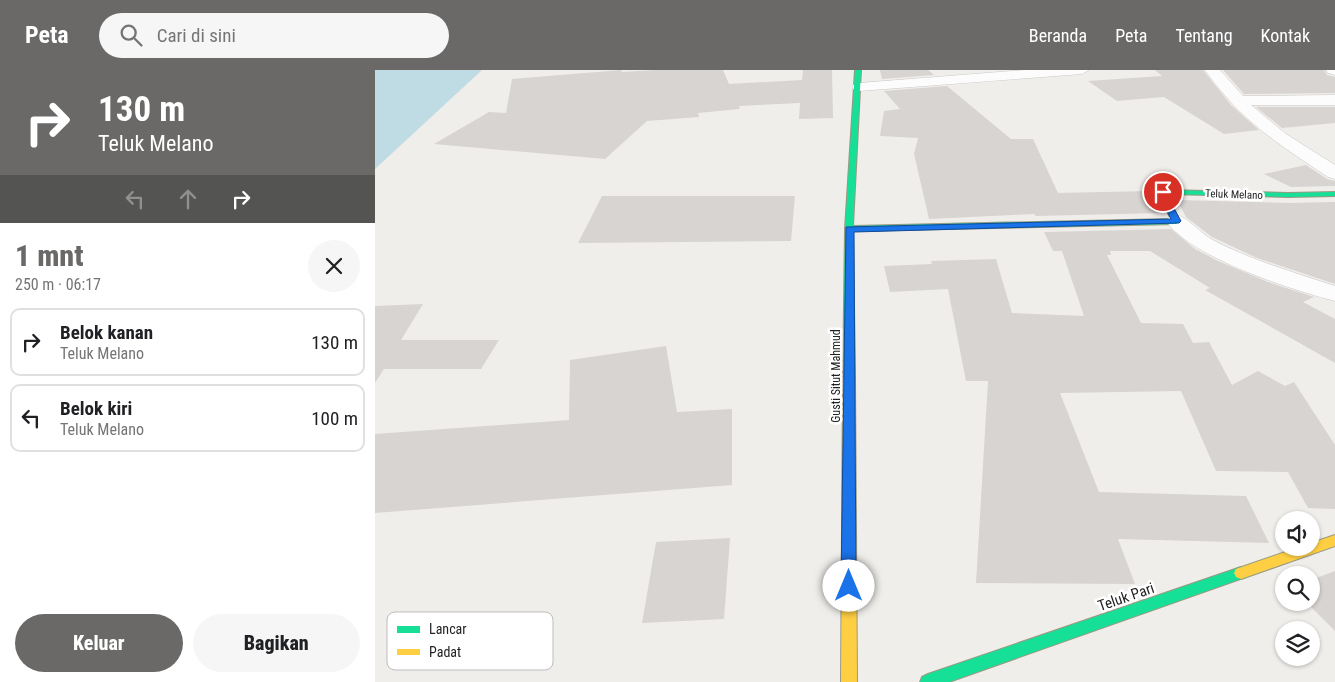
<!DOCTYPE html>
<html lang="id">
<meta charset="utf-8">
<style>
:root{--surface:#fff;--page:#f6f6f6;--text:#202124;--muted:#757577;--line:#e0e0e0;--accent:#6a6968}
body{margin:0;font-family:"Roboto Condensed",sans-serif;background:var(--page);color:var(--text);height:100vh;display:flex;flex-direction:column;font-size:19px;white-space:nowrap}
*{box-sizing:border-box;margin:0}
p{font-size:16px;color:var(--muted)}
.icon{flex:none;width:28px;height:28px;fill:none;stroke:currentColor;stroke-width:2;stroke-linecap:round;stroke-linejoin:round}
.map{position:relative;flex:1;overflow:hidden}
.side{display:flex;flex-direction:column;background:var(--surface);width:375px}
.side>*{flex:none}
.hud{background:#6a6968;color:#fff;overflow:hidden}
.fabs{position:absolute;left:900px;top:441px;display:grid;gap:10px}
.fabs a{display:grid;place-items:center;width:45px;height:45px;border-radius:50%;background:var(--surface);box-shadow:0 1px 4px #0004;font-size:25px}
.pin{position:absolute;display:grid;place-items:center;width:42px;height:42px;color:#fff;margin:-21px;border:2px solid #fff;border-radius:50%;box-shadow:0 1px 5px #0007}
.me{position:absolute;width:55px;margin:-28px;rotate:0deg;stroke-linejoin:round;filter:drop-shadow(0 0 4px #0008)}
.turn{display:flex;align-items:center;gap:18px;height:105px;padding:0 15px;font-size:22px}
.turn .icon{width:65px;height:65px;stroke-width:2.5}
.turn b{display:block;font-size:35px;line-height:42px}
.lanes{display:flex;align-items:center;height:48px;padding:0 15px;background:#0003;justify-content:center;gap:25px;direction:ltr}
.lanes .off{opacity:.35}
.round{display:grid;place-items:center;flex:none;width:52px;height:52px;border-radius:26px;background:var(--page)}
.summary{display:flex;align-items:center;justify-content:space-between;height:85px;padding:0 15px}
h1{font-size:30px;font-weight:800;line-height:38px;color:var(--accent)}
.primary-button{display:flex;gap:10px;margin-top:auto;padding:10px 15px}
.primary-button a{flex:1;height:58px;border-radius:30px;background:var(--accent);color:#fff;font-size:20px;font-weight:800;line-height:58px;text-align:center}
.primary-button a+a{background:var(--page);color:var(--text)}
ul{padding:0;list-style:none}
li{display:flex;align-items:center;gap:15px;height:68px;margin:0 10px 8px;padding:0 5px;border:2px solid var(--line);border-radius:10px}
li div{flex:1}
li b{display:block;font-size:19px}
li em{font-style:normal}
header{display:flex;align-items:center;gap:30px;box-sizing:border-box;height:70px;padding:0 25px;background:var(--accent);color:#fff}
header strong{font-size:24px}
nav{display:flex;gap:28px;margin-inline-start:auto;font-size:18px}
.search{width:350px;height:45px;background:var(--page);display:flex;align-items:center;gap:12px;box-sizing:border-box;padding:0 18px;border-radius:28px;color:var(--muted);font-size:19px}
main{display:flex;flex:1;min-height:0}
.map>svg:first-child{display:block}
</style>
<header>
<strong>Peta</strong>
<div class="search"><svg class="icon" aria-label="search" viewBox="0 0 24 24"><circle cx="10" cy="10" r="6"/><path d="M15 15l6 6"/></svg>Cari di sini</div>
<nav><a>Beranda</a><a>Peta</a><a>Tentang</a><a>Kontak</a></nav>
</header>
<main>
<section class="side">
<div class="hud">
<div class="turn"><svg class="icon" aria-label="right" viewBox="0 0 24 24"><path d="M7 20v-9h11M14 6l5 5-5 5"/></svg><div><b>130 m</b>Teluk Melano</div></div>
<div class="lanes"><svg class="icon off" aria-label="left" viewBox="0 0 24 24"><path d="M17 20v-9H6M10 6l-5 5 5 5"/></svg><svg class="icon off" aria-label="ahead" viewBox="0 0 24 24"><path d="M12 20V5M6 11l6-6 6 6"/></svg><svg class="icon" aria-label="right" viewBox="0 0 24 24"><path d="M7 20v-9h11M14 6l5 5-5 5"/></svg></div>
</div>
<div class="summary"><div><h1>1 mnt</h1><p>250 m · 06:17</p></div><a class="round"><svg class="icon" aria-label="close" viewBox="0 0 24 24"><path d="M6 6l12 12M18 6L6 18"/></svg></a></div>
<ul>
<li><svg class="icon" aria-label="right" viewBox="0 0 24 24"><path d="M7 20v-9h11M14 6l5 5-5 5"/></svg><div><b>Belok kanan</b><p>Teluk Melano</p></div><em>130 m</em></li>
<li><svg class="icon" aria-label="left" viewBox="0 0 24 24"><path d="M17 20v-9H6M10 6l-5 5 5 5"/></svg><div><b>Belok kiri</b><p>Teluk Melano</p></div><em>100 m</em></li>
</ul>
<div class="primary-button"><a>Keluar</a><a>Bagikan</a></div>
</section>
<div class="map">
<svg width="960" height="612" viewBox="0 0 960 612">
<rect width="100%" height="100%" fill="#f0eeeb"/>
<path fill="#bfdbe3" d="M 0,0 L 107,0 L 0,99 Z"/>
<path fill="#d7d4d2" d="M 246,0 L 247,2 L 281,0 L 348,0 L 354,14 L 427,10 L 428,0 L 457,0 L 458,48 L 424,49 L 425,33 L 364,36 L 365,39 L 323,43 L 324,47 L 272,51 L 230,89 L 59,74 L 114,42 L 131,43 L 137,9 Z
M 505,0 L 553,0 L 559,5 L 507,9 Z
M 780,0 L 828,0 L 856,35 L 884,60 L 849,64 L 789,27 L 742,31 L 713,11 L 787,6 Z
M 848,0 L 949,0 L 952,5 L 960,7 L 960,23 L 869,24 Z
M 572,16 L 636,69 L 658,69 L 683,123 L 774,121 L 785,143 L 661,146 L 659,144 L 554,149 L 539,84 L 543,68 L 505,66 L 509,41 L 525,39 L 509,21 Z
M 881,37 L 960,37 L 960,53 L 907,58 Z
M 931,95 L 952,109 L 960,111 L 960,116 L 916,117 L 889,104 Z
M 227,126 L 420,126 L 416,171 L 203,173 Z
M 802,130 L 913,133 L 960,132 L 960,214 L 882,188 L 837,167 L 811,147 Z
M 796,159 L 820,179 L 843,191 L 893,212 L 939,227 L 928,232 L 960,249 L 960,293 L 830,220 L 835,218 L 775,181 L 735,181 L 736,185 L 732,185 L 766,253 L 808,254 L 818,273 L 834,272 L 857,315 L 883,301 L 910,316 L 919,312 L 960,375 L 960,439 L 933,438 L 913,402 L 841,401 L 806,321 L 685,323 L 724,422 L 871,426 L 894,473 L 743,469 L 760,514 L 601,513 L 613,311 L 591,311 L 573,219 L 515,222 L 509,196 L 557,194 L 556,191 L 621,189 L 637,243 L 709,246 L 687,181 L 678,181 L 669,162 Z
M 48,234 L 26,270 L 124,270 L 106,299 L 9,299 L 0,313 L 0,236 Z
M 291,276 L 302,342 L 357,339 L 357,415 L 0,443 L 0,364 L 194,350 L 195,290 Z
M 355,468 L 349,549 L 267,553 L 281,472 Z
M 960,501 L 960,561 L 936,537 L 936,510 Z"/>
<g fill="none" stroke-linecap="round" stroke-linejoin="round">
<g stroke="#c9c8c7" stroke-width="1">
<path id="street" d="M 651,0 L 714,0 L 707,4 L 484,21 L 479,20 L 477,17 L 479,14 L 484,13 Z
M 830,0 L 845,0 L 868,26 L 960,25 L 960,35 L 876,35 L 911,64 L 960,95 L 960,109 L 953,107 C 903,74 865,50 830,0 Z
M 951,0 L 960,0 L 960,5 L 953,3 Z
M 801,145 C 814,148 824,162 836,169 C 875,190 918,202 960,216 L 960,231 C 917,220 815,187 791,151 L 794,147 Z"/>
</g>
<g stroke="#999a82" stroke-width="2">
<path id="fast" d="M 480,0 L 486,0 L 478,156 L 796,149 L 783,124 L 789,120 L 913,123 L 960,122 L 960,126 L 913,127 L 791,124 L 805,151 L 801,154 L 478,161 L 480,310 L 474,313 L 470,312 L 468,310 L 470,159 Z
M 866,497 L 871,499 L 873,503 L 871,507 L 574,612 L 545,612 L 547,607 L 553,604 Z"/>
</g>
<g stroke="#999a82" stroke-width="2">
<path id="slow" d="M 474,307 L 480,310 L 482,612 L 466,612 L 468,310 Z
M 960,465 L 960,476 L 866,509 L 861,507 L 859,503 L 861,499 L 922,478 L 936,478 L 936,473 Z"/>
</g>
<use href="#street" fill="#fdfcfc" fill-rule="evenodd"/>
<use href="#fast" fill="#16e098" fill-rule="evenodd"/>
<use href="#slow" fill="#ffcf43" fill-rule="evenodd"/>
</g>
<path fill="#1a73e8" stroke="#114b97" d="M 788,120 L 793,122 L 791,124 L 806,151 L 804,153 L 479,162 L 481,516 L 479,521 L 474,523 L 468,521 L 466,516 L 471,157 L 796,149 L 783,124 Z"/>
<g text-anchor="middle" stroke-width="5" stroke-linejoin="round" paint-order="stroke">
<g font-size="11" fill="#222" stroke="#fff">
<text transform="translate(859 124) rotate(2)" y="4">Teluk Melano</text>
</g>
<g font-size="12" fill="#222" stroke="#fff">
<text transform="translate(461 306) rotate(-90)" y="4">Gusti Situt Mahmud</text>
</g>
<g font-size="15" fill="#222" stroke="#fff">
<text transform="translate(751 527) rotate(-19)" y="5">Teluk Pari</text>
</g>
</g>
<rect x="12" y="542" width="166" height="58" rx="8" fill="#fff" stroke="#bdbdbd" stroke-width="1"/>
<rect x="22" y="556" width="23" height="7" fill="#16e098"/>
<rect x="22" y="579" width="23" height="6" fill="#ffcf43"/>
<g font-size="14" fill="#222">
<text x="54" y="564">Lancar</text>
<text x="54" y="587">Padat</text>
</g>
</svg>
<div class="fabs">
<a><svg class="icon" aria-label="sound" viewBox="0 0 24 24"><path d="M4 9h4l5-4v14l-5-4H4zM17 9q2 3 0 6"/></svg></a>
<a><svg class="icon" aria-label="search" viewBox="0 0 24 24"><circle cx="10" cy="10" r="6"/><path d="M15 15l6 6"/></svg></a>
<a><svg class="icon" aria-label="layers" viewBox="0 0 24 24"><path d="M12 4l9 5-9 5-9-5zM3 14l9 5 9-5"/></svg></a>
</div>
<div class="pin" style="left:788px;top:122px;background:#d93025"><svg class="icon" aria-label="arrive" viewBox="0 0 24 24"><path d="M6 21V4h12l-3 4 3 4H6"/></svg></div>
<svg class="me" style="left:474px;top:516px" viewBox="-20 -20 40 40"><circle r="19" fill="#fff"/><path d="M0-13L10 11 0 6-10 11z" fill="#1a73e8"/></svg>
</div>
</main>
